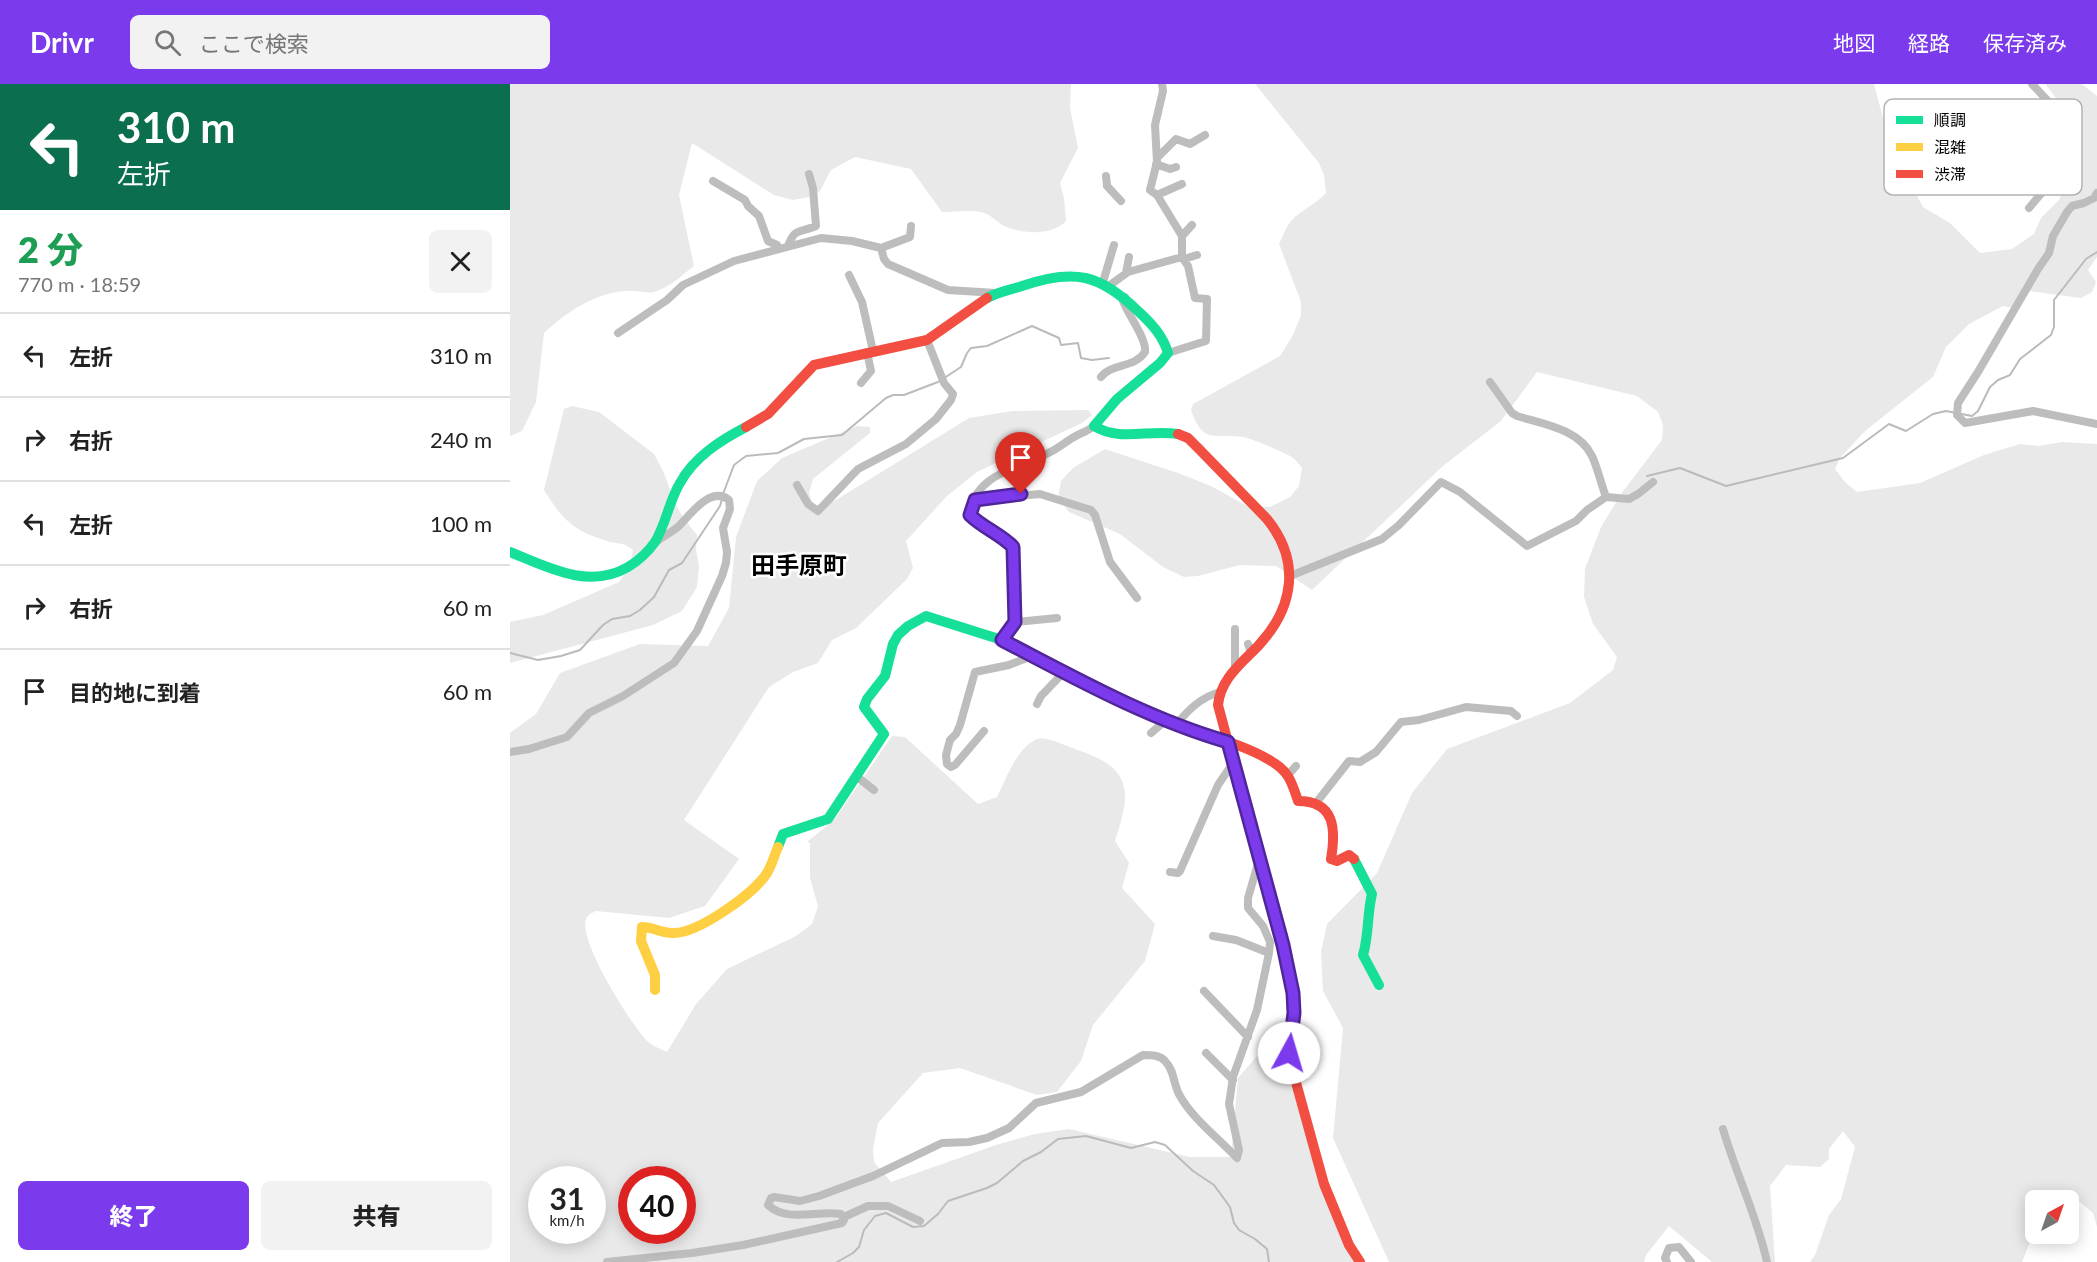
<!DOCTYPE html>
<html lang="ja">
<meta charset="utf-8">
<style>
:root{--surface:#fff;--page:#f2f2f2;--text:#222;--muted:#767676;--line:#e0e0e0;--accent:#7c3aed}
body{margin:0;font-family:Lato,"Noto Sans JP",sans-serif;background:var(--page);color:var(--text);height:100vh;display:flex;flex-direction:column;font-size:22px;white-space:nowrap}
*{box-sizing:border-box;margin:0}
p{font-size:20px;color:var(--muted)}
.icon{flex:none;width:33px;height:33px;fill:none;stroke:currentColor;stroke-width:2;stroke-linecap:round;stroke-linejoin:round}
.map{position:relative;flex:1;overflow:hidden}
.side{display:flex;flex-direction:column;background:var(--surface);width:510px}
.side>*{flex:none}
.top-card{background:#0b6e4f;color:#fff;overflow:hidden}
.needle{width:39px;rotate:40deg}
.tools{position:absolute;left:1515px;top:1106px;display:grid;gap:12px}
.tools a{display:grid;place-items:center;width:54px;height:54px;border-radius:9px;background:var(--surface);box-shadow:0 3px 15px #0003;font-size:30px}
.speed{position:absolute;left:18px;top:1082px;display:flex;gap:12px;font-size:30px;font-weight:700;text-align:center}
.speed>*{display:grid;place-content:center;width:78px;height:78px;border-radius:50%;background:var(--surface);box-shadow:0 3px 15px #0003;line-height:1}
.speed small{font-size:15px;font-weight:400}
.speed .limit{border:9px solid #d22;background:#fff;color:#111}
.pin{position:absolute;display:grid;place-items:center;width:51px;height:51px;color:#fff;margin:-62px -26px;border-radius:50% 50% 50% 0;rotate:-45deg;box-shadow:0 0 6px #0007}
.pin .icon{rotate:45deg}
.me{position:absolute;width:66px;margin:-33px;rotate:6deg;stroke-linejoin:round;filter:drop-shadow(0 0 4px #0008)}
.turn{display:flex;align-items:center;gap:21px;height:126px;padding:0 18px;font-size:27px}
.turn .icon{width:78px;height:78px;stroke-width:2.5}
.turn b{display:block;font-size:42px;line-height:51px}
.round{display:grid;place-items:center;flex:none;width:63px;height:63px;border-radius:9px;background:var(--page)}
.overview{display:flex;align-items:center;justify-content:space-between;height:102px;padding:0 18px}
h1{font-size:36px;font-weight:800;line-height:45px;color:#1e9e55}
.action{display:flex;gap:12px;margin-top:auto;padding:12px 18px}
.action a{flex:1;height:69px;border-radius:9px;background:var(--accent);color:#fff;font-size:24px;font-weight:800;line-height:69px;text-align:center}
.action a+a{background:var(--page);color:var(--text)}
ul{padding:0;list-style:none}
li{display:flex;align-items:center;gap:18px;height:84px;padding:0 18px;border-top:2px solid var(--line)}
li div{flex:1}
li b{display:block;font-size:22px}
li em{font-style:normal}
header{display:flex;align-items:center;gap:36px;box-sizing:border-box;height:84px;padding:0 30px;background:var(--accent);color:#fff}
header strong{font-size:28px}
nav{display:flex;gap:33px;margin-inline-start:auto;font-size:21px}
.search{width:420px;height:54px;background:var(--page);display:flex;align-items:center;gap:15px;box-sizing:border-box;padding:0 21px;border-radius:9px;color:var(--muted);font-size:22px}
main{display:flex;flex:1;min-height:0}
.map>svg:first-child{display:block}
</style>
<header>
<strong>Drivr</strong>
<div class="search"><svg class="icon" aria-label="search" viewBox="0 0 24 24"><circle cx="10" cy="10" r="6"/><path d="M15 15l6 6"/></svg>ここで検索</div>
<nav><a>地図</a><a>経路</a><a>保存済み</a></nav>
</header>
<main>
<section class="side">
<div class="top-card">
<div class="turn"><svg class="icon" aria-label="left" viewBox="0 0 24 24"><path d="M17 20v-9H6M10 6l-5 5 5 5"/></svg><div><b>310 m</b>左折</div></div>
</div>
<div class="overview"><div><h1>2 分</h1><p>770 m · 18:59</p></div><a class="round"><svg class="icon" aria-label="close" viewBox="0 0 24 24"><path d="M6 6l12 12M18 6L6 18"/></svg></a></div>
<ul>
<li><svg class="icon" aria-label="left" viewBox="0 0 24 24"><path d="M17 20v-9H6M10 6l-5 5 5 5"/></svg><div><b>左折</b></div><em>310 m</em></li>
<li><svg class="icon" aria-label="right" viewBox="0 0 24 24"><path d="M7 20v-9h11M14 6l5 5-5 5"/></svg><div><b>右折</b></div><em>240 m</em></li>
<li><svg class="icon" aria-label="left" viewBox="0 0 24 24"><path d="M17 20v-9H6M10 6l-5 5 5 5"/></svg><div><b>左折</b></div><em>100 m</em></li>
<li><svg class="icon" aria-label="right" viewBox="0 0 24 24"><path d="M7 20v-9h11M14 6l5 5-5 5"/></svg><div><b>右折</b></div><em>60 m</em></li>
<li><svg class="icon" aria-label="arrive" viewBox="0 0 24 24"><path d="M6 21V4h12l-3 4 3 4H6"/></svg><div><b>目的地に到着</b></div><em>60 m</em></li>
</ul>
<div class="action"><a>終了</a><a>共有</a></div>
</section>
<div class="map">
<svg width="1587" height="1178" viewBox="0 0 1587 1178">
<rect width="100%" height="100%" fill="#fff"/>
<path fill="#e9e9e9" fill-rule="evenodd" d="M 0,0 L 561,0 L 560,24 L 568,64 L 550,99 L 554,114 L 556,137 C 543,152 511,150 494,142 C 487,138 481,131 474,129 C 462,125 445,128 432,128 L 401,85 L 345,73 L 321,86 L 310,107 L 299,113 L 283,116 L 264,111 L 182,59 L 169,111 L 184,182 C 172,191 159,204 144,208 C 136,210 125,206 116,207 C 84,209 57,228 34,249 L 26,318 L 12,347 L 0,352 Z
M 745,0 L 1364,0 L 1380,60 L 1413,123 L 1440,139 L 1470,169 L 1502,165 L 1524,150 L 1531,134 L 1549,116 L 1559,94 L 1569,68 L 1557,28 L 1535,0 L 1572,0 L 1587,12 L 1587,173 L 1578,186 L 1586,198 L 1582,208 L 1571,214 L 1519,207 L 1504,224 L 1493,222 L 1459,240 L 1436,263 L 1423,293 L 1355,347 L 1330,374 L 1325,385 L 1335,398 L 1347,408 L 1410,399 L 1474,371 L 1510,360 L 1529,362 L 1552,358 L 1587,360 L 1587,1143 L 1583,1129 L 1557,1107 L 1547,1116 L 1526,1116 L 1525,1145 L 1512,1178 L 1300,1178 L 1305,1171 L 1319,1131 L 1331,1115 L 1345,1063 L 1333,1047 L 1319,1065 L 1319,1075 L 1310,1083 L 1276,1081 L 1260,1102 L 1265,1178 L 1202,1178 L 1159,1142 L 1136,1171 L 1134,1178 L 879,1178 L 823,1054 L 833,944 L 813,907 L 811,868 L 817,840 L 867,789 L 902,709 L 937,665 L 1060,619 L 1103,586 L 1107,573 L 1083,540 L 1074,513 L 1075,485 L 1091,443 L 1111,410 L 1152,356 L 1153,341 L 1148,328 L 1127,312 L 1027,288 L 991,337 L 933,382 L 802,506 L 766,482 L 730,481 L 688,492 L 674,493 L 653,483 L 610,450 L 559,428 L 548,414 L 551,397 L 563,384 L 595,365 L 671,390 L 703,403 L 737,422 L 760,423 L 780,413 L 789,402 L 792,384 C 789,380 786,376 782,373 C 773,368 743,355 733,353 C 704,349 693,361 681,326 L 683,320 L 770,272 L 783,251 L 791,231 L 791,218 L 769,160 C 773,152 776,143 781,137 C 791,126 806,120 816,109 L 814,91 L 809,79 Z
M 62,322 L 89,328 L 144,370 L 154,389 L 165,420 L 175,436 L 187,451 L 186,466 L 189,482 L 187,503 L 172,527 L 143,541 L 0,579 L 0,538 L 33,531 L 109,498 L 120,483 L 123,466 C 112,457 109,461 97,457 C 62,446 53,436 34,406 L 54,325 Z
M 578,326 L 582,331 L 572,339 L 467,388 L 437,412 L 396,457 L 403,484 L 397,495 L 346,544 L 322,556 L 308,579 L 283,588 L 259,603 L 174,736 L 229,775 L 195,822 L 159,834 L 86,827 C 82,829 78,830 76,835 C 68,857 121,940 137,957 C 142,962 151,965 157,968 L 186,920 L 217,885 L 286,852 L 302,840 L 308,822 L 300,794 L 300,759 L 297,758 L 324,736 L 382,652 L 395,653 L 468,720 L 487,713 C 496,695 506,666 525,656 C 534,651 551,660 560,663 C 586,673 617,681 615,716 C 614,729 609,744 605,757 L 619,779 L 612,804 L 645,840 L 635,877 L 583,941 L 571,977 L 547,1008 L 527,1011 L 450,984 L 413,989 L 368,1039 L 363,1065 L 364,1078 L 381,1098 L 486,1061 L 525,1050 L 559,1045 L 680,1073 L 721,1073 L 728,994 L 747,972 L 774,973 L 829,1139 L 849,1178 L 0,1178 L 0,649 L 26,630 L 50,589 L 130,560 L 198,562 L 219,524 L 226,453 L 247,397 L 272,374 L 347,342 L 360,343 L 360,349 L 303,395 L 299,409 L 304,423 L 326,416 L 459,334 L 502,327 ZM 32,1095 L 82,1095 L 82,1146 L 32,1146 ZM 122,1095 L 172,1095 L 172,1146 L 122,1146 Z"/>
<g fill="none" stroke-linecap="round" stroke-linejoin="round">
<path stroke="#bbb" stroke-width="2" d="M 1137,392 L 1170,384 L 1216,402 L 1333,374 L 1379,340 L 1396,347 L 1423,330 L 1436,327 L 1462,332 L 1468,327 L 1480,303 L 1488,296 L 1500,291 L 1510,275 L 1541,251 L 1544,243 L 1544,216 L 1576,175 L 1587,168
M 213,410 L 224,381 L 236,372 L 268,369 L 294,355 L 332,351 L 376,314 L 383,311 L 394,311 L 428,298 L 451,283 L 457,269 L 461,264 L 477,262 L 522,242 L 549,254 L 551,261 L 568,259 L 571,274 L 582,276 L 599,274
M 0,569 L 28,576 L 51,572 L 70,566 L 93,541 L 102,535 L 120,532 L 130,526 L 144,513 L 159,486 L 172,479 L 210,422 L 212,415
M 327,1178 L 343,1169 L 349,1163 L 354,1146 L 365,1132 L 376,1129 L 403,1143 L 414,1142 L 428,1130 L 438,1117 L 477,1104 L 487,1099 L 513,1077 L 531,1068 L 548,1055 L 576,1052 L 621,1064 L 645,1058 L 655,1061 L 683,1087 L 704,1101 L 720,1123 L 724,1139 L 729,1146 L 745,1155 L 757,1165 L 759,1178"/>
<path stroke="#bdbdbd" stroke-width="8" d="M 647,74 L 666,55 L 680,60 L 695,51
M 646,80 L 660,85 L 666,83
M 596,92 L 597,102 L 611,117
M 203,97 L 235,116 L 238,122 L 249,132 L 258,157 L 267,161 L 269,164
M 1587,109 L 1584,114 L 1574,119 L 1562,122 L 1557,128 L 1543,152 L 1539,169 L 1528,185 L 1468,288 L 1448,319 L 1447,331 L 1455,339 L 1523,327 L 1587,340
M 647,111 L 672,100
M 1519,124 L 1551,86 L 1555,51 L 1554,40 L 1550,30 L 1522,0
M 672,152 L 682,141
M 278,162 C 285,143 290,149 306,142 L 303,104 L 299,90
M 371,164 L 400,153 L 401,142
M 674,175 L 687,171
M 616,189 L 619,173
M 339,191 L 352,218 L 363,267
M 593,198 L 604,161
M 600,201 L 618,188 L 672,173 L 672,152 L 647,111 L 640,106 L 647,78 L 645,41 L 653,7 L 652,0
M 108,249 L 157,216 L 173,201 L 224,177 L 311,154 L 342,157 L 371,164 L 374,175 L 378,180 L 438,206 L 486,209
M 658,269 L 696,257 L 697,215 L 685,214 L 678,182 L 672,173
M 591,293 C 602,279 625,284 635,268 C 637,255 618,231 613,217 L 615,213
M 980,298 L 1002,329 L 1007,332 C 1033,340 1069,345 1082,372 C 1088,385 1091,400 1096,413
M 351,299 L 361,287 L 357,268
M 287,401 L 298,420 L 308,427 L 348,385 L 396,360 L 426,335 L 441,316 L 443,310 L 434,299 L 417,256
M 465,416 L 530,410 L 581,426 L 585,431 L 600,478 L 627,514
M 780,492 L 872,455 L 889,441 L 931,398 L 950,408 L 1017,462 L 1066,437 L 1077,426 L 1096,413 L 1119,415 L 1128,410 L 1143,398
M 505,538 L 547,534
M 492,556 L 505,538 L 503,463 L 465,435 L 460,431 C 463,388 515,383 544,366 C 551,362 557,357 564,353 C 571,349 578,347 584,342
M 738,560 L 741,568
M 725,586 L 725,545
M 527,620 L 531,612 L 554,588
M 666,641 C 678,626 691,613 710,608
M 474,647 L 445,681 L 441,683 L 437,680 L 436,671 L 440,656 L 446,650 L 450,641 L 465,588 L 499,581 L 522,572
M 641,649 L 655,637
M 0,668 L 19,665 L 57,653 L 79,629 L 113,612 L 164,579 L 187,547 L 212,492 L 216,479 L 217,468 L 213,444 L 220,425 L 219,416 C 201,401 180,431 169,442 C 162,448 153,453 145,458
M 778,691 L 786,682
M 346,692 L 364,706
M 806,719 L 839,677 L 850,678 L 866,668 L 891,638 L 909,636 L 956,623 L 1001,627 L 1007,632
M 660,788 L 668,789 L 670,787 L 708,701 L 723,679
M 703,852 L 726,856 L 759,869
M 694,907 L 738,953
M 696,969 L 723,996
M 1213,1045 C 1226,1090 1247,1132 1257,1178
M 334,1133 L 358,1122 L 378,1122 L 410,1137
M 97,1178 L 182,1169 L 233,1161 L 332,1139 L 334,1136 L 331,1130 C 308,1126 277,1139 258,1121 L 261,1114 L 264,1113 L 290,1117 L 309,1112 L 363,1092 L 432,1059 L 459,1058 L 477,1054 L 499,1044 L 526,1019 L 571,1008 L 633,971 C 641,971 650,971 655,977 C 665,987 663,1001 670,1012 C 683,1035 708,1054 727,1074 L 729,1066 L 719,1020 L 723,993 L 747,926 L 759,869 L 760,858 L 753,842 L 738,824 L 738,814 L 749,776
M 1157,1178 L 1155,1174 L 1159,1164 L 1169,1163 L 1181,1178"/>
<path stroke="#16e098" stroke-width="10" d="M 477,214 C 488,208 500,206 512,202 C 564,184 590,190 629,228 C 642,240 653,252 658,269 L 650,279 L 607,315 L 584,342 C 610,358 639,345 668,350
M 0,468 C 37,483 79,506 118,483 C 128,477 138,468 145,458 C 156,440 159,417 170,399 C 184,373 211,356 236,343
M 268,763 L 273,750 L 318,735 L 374,650 L 354,623 L 357,615 L 375,592 L 383,560 L 388,551 L 398,542 L 416,532 L 492,556 L 529,576
M 844,775 L 862,810 C 857,830 859,851 853,871 L 869,901"/>
<path stroke="#ffcf43" stroke-width="10" d="M 742,748 L 783,909 C 784,934 777,959 782,984
M 145,906 L 145,891 L 131,857 L 132,843 C 143,843 153,850 164,849 C 188,849 244,810 257,789 C 262,781 264,772 268,763"/>
<path stroke="#f24e42" stroke-width="10" d="M 236,343 L 258,330 L 304,281 L 417,256 L 477,214
M 668,350 L 678,354 L 690,366 L 757,435 C 791,477 784,523 749,561 C 731,580 711,594 708,621 L 742,748
M 529,576 C 571,598 613,621 658,638 C 691,651 730,658 761,677 C 779,687 782,699 788,717 C 825,717 826,745 821,775 L 827,777 L 839,771 L 844,775
M 782,984 L 814,1100 L 839,1161 L 850,1178"/>
</g>
<g fill="none" stroke-linecap="round" stroke-linejoin="round">
<g stroke="#51269a" stroke-width="15">
<path id="route" d="M 511,410 L 465,416 L 460,431 C 473,444 491,450 503,463 L 505,538 L 492,556 C 565,594 638,635 718,658 L 773,861 L 783,909 L 784,929 L 779,969"/>
</g>
<use href="#route" stroke="#7c3aed" stroke-width="10"/>
</g>
<g text-anchor="middle" stroke-width="5" stroke-linejoin="round" paint-order="stroke">
<g font-size="24" font-weight="bold" fill="#000" stroke="#fff">
<text x="289" y="490">田手原町</text>
</g>
</g>
<rect x="1374" y="15" width="198" height="96" rx="9" fill="#fff" stroke="#b2b2b2" stroke-width="1.5"/>
<rect x="1386" y="32" width="27" height="8" fill="#16e098"/>
<rect x="1386" y="59" width="27" height="8" fill="#ffcf43"/>
<rect x="1386" y="86" width="27" height="8" fill="#f24e42"/>
<g font-size="16" fill="#000">
<text x="1424" y="42">順調</text>
<text x="1424" y="69">混雑</text>
<text x="1424" y="96">渋滞</text>
</g>
</svg>
<div class="tools">
<a><svg class="needle" viewBox="-14 -14 28 28"><path d="M0-13l5 13h-10z" fill="#e53935"/><path d="M0 13l5-13h-10z" fill="#767676"/></svg></a>
</div>
<div class="speed"><div>31<small>km/h</small></div><div class="limit">40</div></div>
<div class="pin" style="left:511px;top:410px;background:#d93025"><svg class="icon" aria-label="arrive" viewBox="0 0 24 24"><path d="M6 21V4h12l-3 4 3 4H6"/></svg></div>
<svg class="me" style="left:779px;top:969px" viewBox="-20 -20 40 40"><circle r="19" fill="#fff"/><path d="M0-13L10 11 0 6-10 11z" fill="#7c3aed"/></svg>
</div>
</main>
